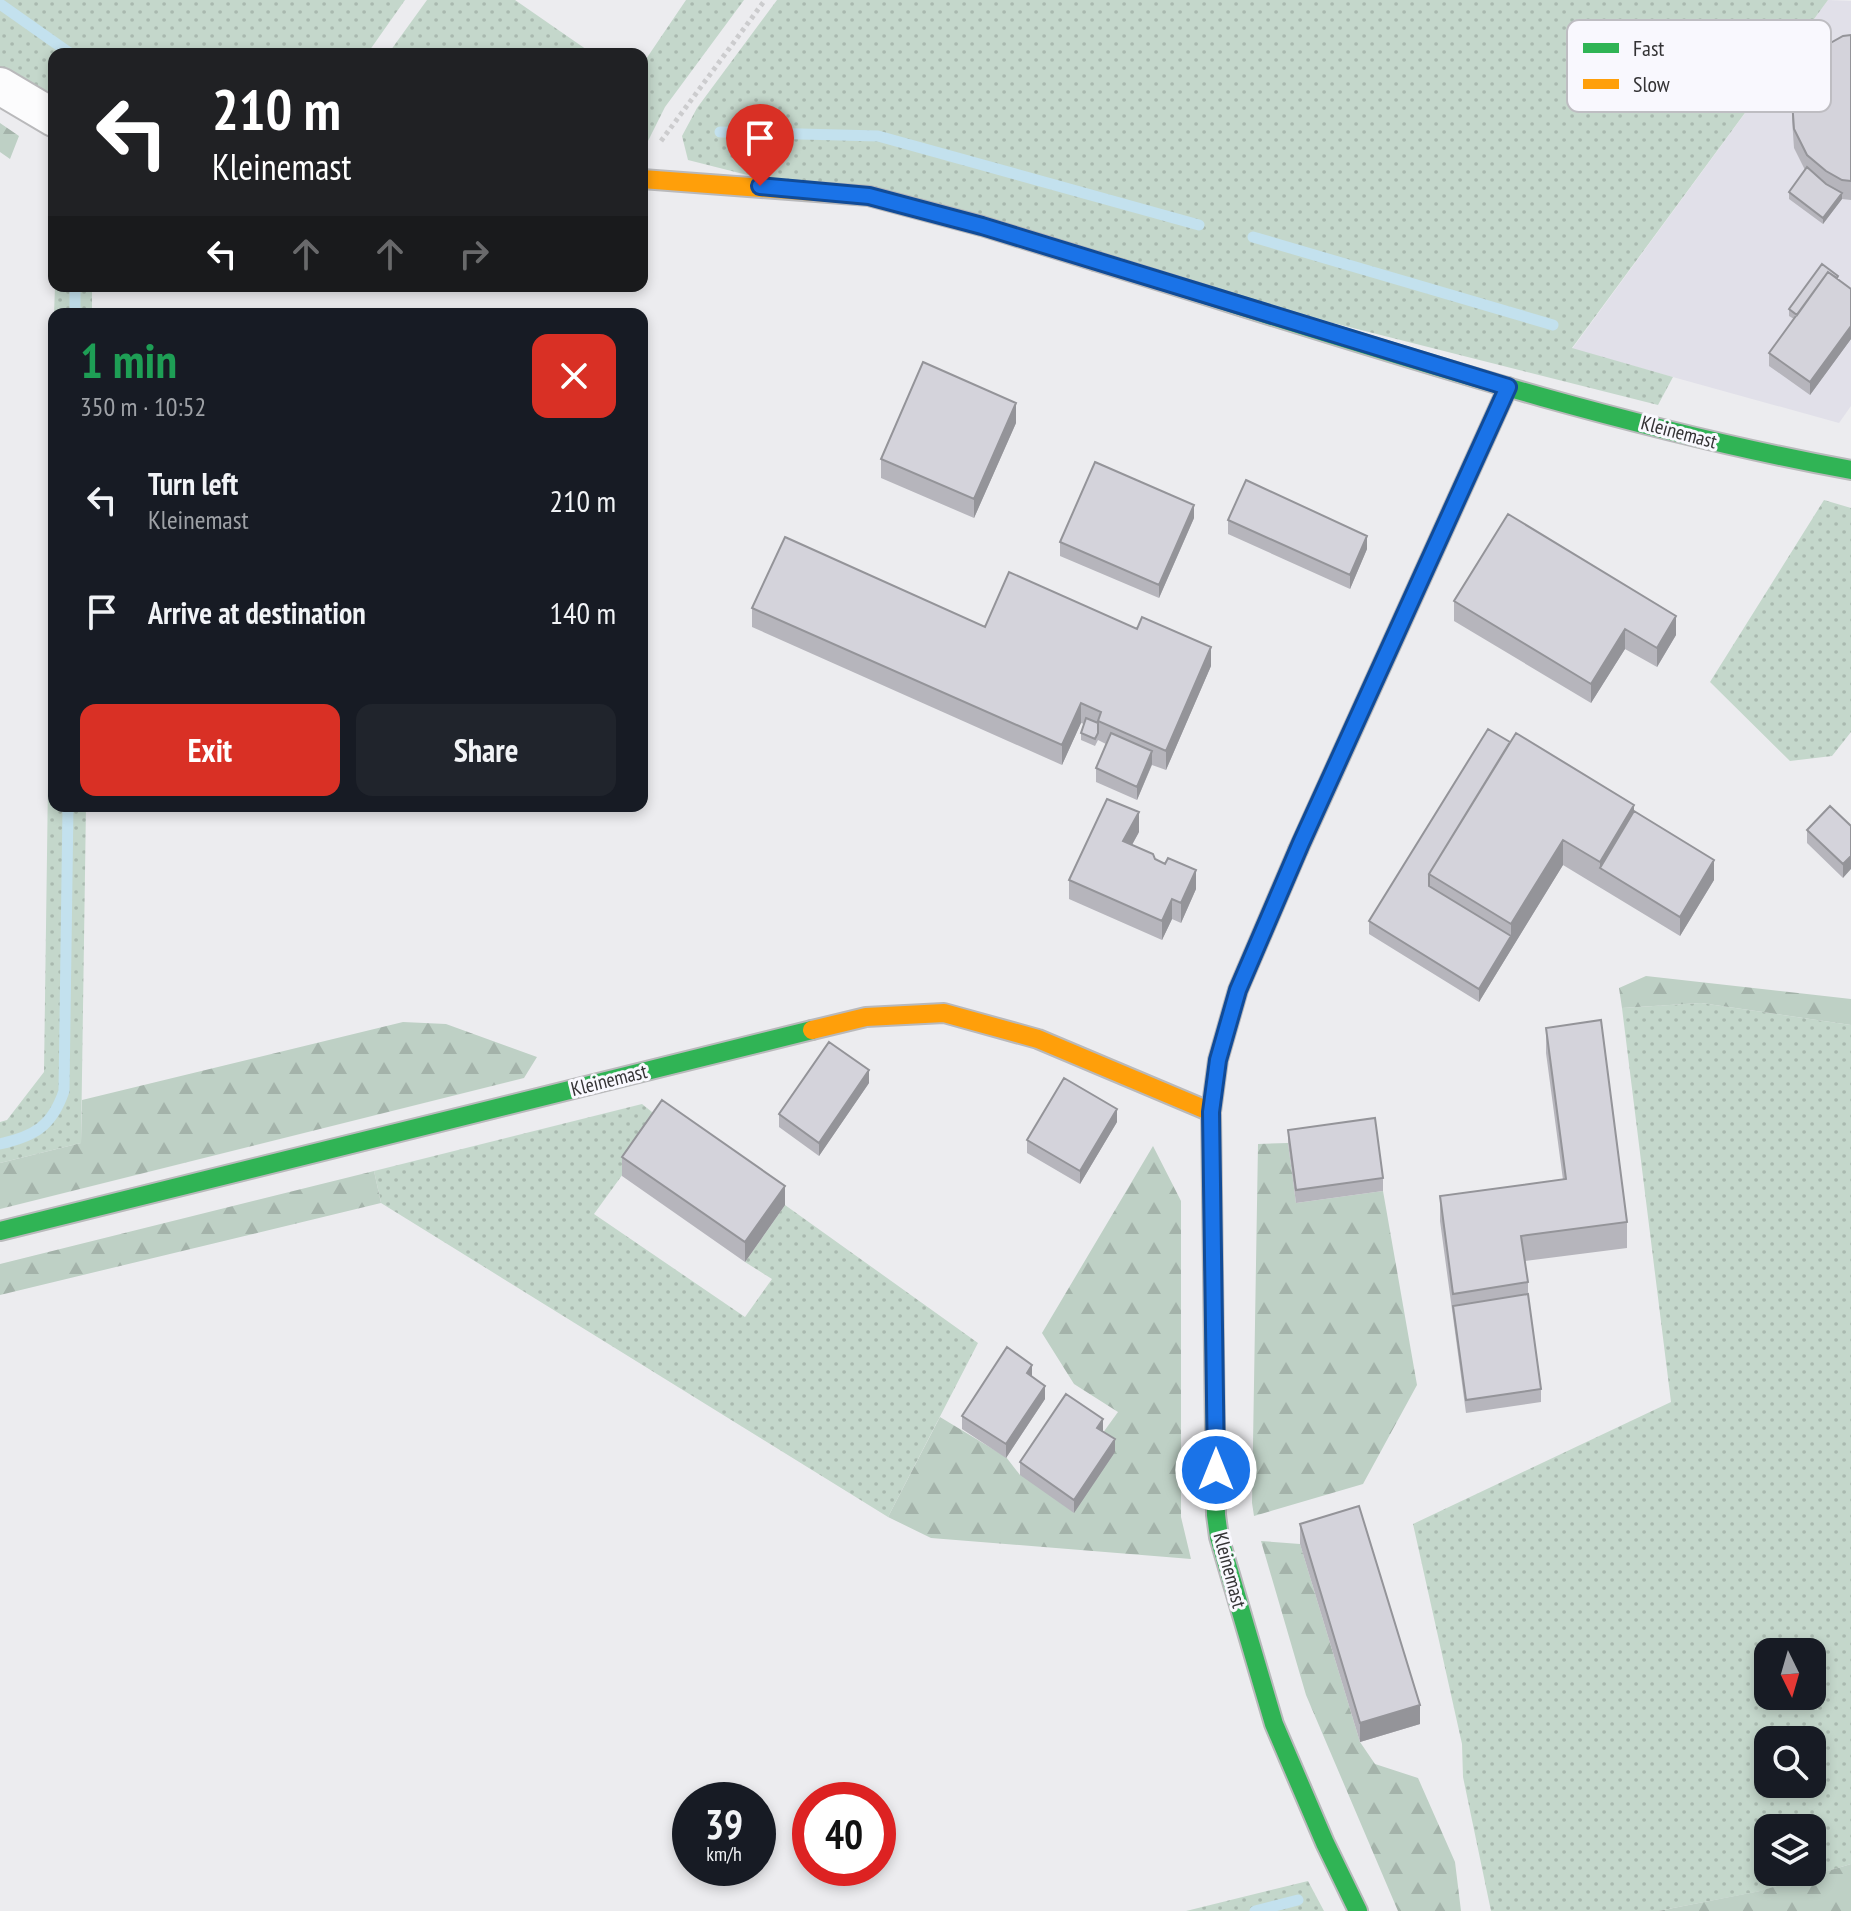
<!DOCTYPE html>
<meta charset="utf-8">
<style>
:root{--surface:#171b24;--page:#20242c;--text:#f1f3f6;--muted:#9ea1a6;--accent:#d93025}
body{margin:0;font-family:"PT Sans Narrow",sans-serif;background:var(--page);color:var(--text);height:100vh;display:flex;flex-direction:column;font-size:30px;white-space:nowrap}
*{box-sizing:border-box;margin:0}
p{font-size:26px;color:var(--muted)}
.icon{flex:none;width:44px;height:44px;fill:none;stroke:currentColor;stroke-width:2;stroke-linecap:round;stroke-linejoin:round}
.map{position:relative;flex:1;overflow:hidden}
.side{position:absolute;left:48px;top:308px;width:600px;height:504px;display:flex;flex-direction:column;background:var(--surface);border-radius:16px;box-shadow:0 4px 12px #0003}
.side>*{flex:none}
.banner{position:absolute;left:48px;top:48px;width:600px;height:244px;border-radius:16px;box-shadow:0 4px 12px #0003;background:#202124;color:#fff;overflow:hidden}
.needle{width:52px;rotate:175deg}
.controls{position:absolute;left:1754px;top:1638px;display:grid;gap:16px}
.controls a{display:grid;place-items:center;width:72px;height:72px;border-radius:16px;background:var(--surface);box-shadow:0 4px 12px #0003;font-size:40px}
.speed{position:absolute;left:672px;top:1782px;display:flex;gap:16px;font-size:40px;font-weight:700;text-align:center}
.speed>*{display:grid;place-content:center;width:104px;height:104px;border-radius:50%;background:var(--surface);box-shadow:0 4px 12px #0003;line-height:1}
.speed small{font-size:20px;font-weight:400}
.speed .limit{border:12px solid #d22;background:#fff;color:#111}
.pin{position:absolute;display:grid;place-items:center;width:68px;height:68px;color:#fff;margin:-82px -34px;border-radius:50% 50% 50% 0;rotate:-45deg;box-shadow:0 0 8px #0007}
.pin .icon{rotate:45deg}
.me{position:absolute;width:88px;margin:-44px;rotate:0deg;stroke-linejoin:round;filter:drop-shadow(0 0 6px #0008)}
.turn{display:flex;align-items:center;gap:28px;height:168px;padding:0 32px;font-size:36px}
.turn .icon{width:104px;height:104px;stroke-width:2.5}
.turn b{display:block;font-size:56px;line-height:68px}
.lanes{display:flex;align-items:center;height:76px;padding:0 32px;background:#0003;justify-content:center;gap:40px;direction:ltr}
.lanes .off{opacity:.35}
.round{display:grid;place-items:center;flex:none;width:84px;height:84px;border-radius:16px;background:var(--page)}
.headline{display:flex;align-items:center;justify-content:space-between;height:136px;padding:0 32px}
h1{font-size:48px;font-weight:800;line-height:60px;color:#1e9e55}
.primary-button{display:flex;gap:16px;margin-top:auto;padding:16px 32px}
.primary-button a{flex:1;height:92px;border-radius:16px;background:var(--accent);color:#fff;font-size:32px;font-weight:800;line-height:92px;text-align:center}
.primary-button a+a{background:var(--page);color:var(--text)}
ul{padding:0;list-style:none}
li{display:flex;align-items:center;gap:24px;height:112px;padding:0 32px}
li div{flex:1}
li b{display:block;font-size:30px}
li em{font-style:normal}
.map>svg:first-child{display:block}
</style>
<div class="map">
<svg width="1851" height="1911" viewBox="0 0 1851 1911">
<defs>
<pattern id="grass-dots" width="8" height="8" patternUnits="userSpaceOnUse" patternTransform="scale(2)"><rect width="8" height="8" fill="#c4d7cb"/><path d="M2 2h.1M6 6h.1" fill="none" stroke="#a9b9af" stroke-width="1.8" stroke-linecap="round"/></pattern>
<pattern id="forest-firs" width="22" height="20" patternUnits="userSpaceOnUse" patternTransform="scale(2)"><rect width="22" height="20" fill="#bed0c5"/><path d="M5 1l3.5 6h-7zM16 11l3.5 6h-7z" fill="#a4b3aa"/></pattern>
</defs>
<rect width="100%" height="100%" fill="#ececef"/>
<path fill="#e1e0e9" d="M 1828,0 L 1851,1 L 1851,406 L 1839,423 L 1572,349 Z"/>
<path fill="url(#grass-dots)" fill-rule="evenodd" d="M 0,0 L 405,0 L 367,54 L 54,54 L 54,106 L 0,71 Z
M 427,0 L 515,0 L 593,54 L 388,54 Z
M 686,0 L 744,0 L 665,107 L 642,153 L 642,65 Z
M 777,0 L 1828,0 L 1572,348 L 1673,377 L 1658,405 L 688,160 L 682,136 L 697,108 Z
M 55,286 L 92,286 L 92,314 L 54,314 Z
M 54,348 L 54,806 L 86,806 L 81,1143 L 0,1163 L 0,1122 L 7,1120 L 44,1072 Z
M 1824,500 L 1851,508 L 1851,732 L 1832,756 L 1790,761 L 1710,682 Z
M 1701,1003 L 1851,1025 L 1851,1864 L 1761,1891 L 1658,1911 L 1491,1911 L 1463,1777 L 1462,1744 L 1413,1524 L 1671,1402 L 1622,1008 ZM 1768,1652 L 1812,1652 L 1812,1696 L 1768,1696 ZM 1768,1740 L 1812,1740 L 1812,1784 L 1768,1784 ZM 1768,1828 L 1812,1828 L 1812,1872 L 1768,1872 Z
M 642,1104 L 662,1120 L 594,1214 L 745,1317 L 772,1279 L 745,1262 L 785,1205 L 978,1343 L 888,1517 L 381,1203 L 374,1171 Z
M 1308,1881 L 1324,1911 L 1186,1911 Z"/>
<path fill="url(#forest-firs)" d="M 0,123 L 19,136 L 10,159 L 0,152 Z
M 1646,976 L 1851,999 L 1851,1025 L 1701,1003 L 1622,1008 L 1619,988 Z
M 403,1022 L 446,1024 L 537,1057 L 524,1078 L 0,1209 L 0,1163 L 81,1143 L 82,1100 Z
M 1288,1143 L 1296,1203 L 1383,1191 L 1417,1385 L 1363,1484 L 1254,1516 L 1252,1503 L 1258,1144 Z
M 1153,1146 L 1181,1201 L 1181,1517 L 1191,1559 L 931,1538 L 888,1517 L 940,1417 L 1006,1457 L 1020,1475 L 1097,1441 L 1118,1412 L 1074,1384 L 1042,1333 Z
M 374,1171 L 381,1203 L 0,1295 L 0,1264 Z
M 1261,1541 L 1300,1544 L 1360,1742 L 1375,1764 L 1418,1778 L 1455,1862 L 1461,1911 L 1398,1911 L 1306,1695 Z
M 1851,1864 L 1851,1911 L 1658,1911 L 1760,1891 Z"/>
<g fill="none" stroke-linecap="round" stroke-linejoin="round">
<path stroke="#c3e1ee" stroke-width="11" d="M 0,4 L 71,54
M 720,132 L 878,136 L 1199,225
M 1253,237 L 1553,325
M 75,314 L 75,286
M 0,1144 C 35,1136 52,1126 64,1091 L 68,806
M 1255,1911 L 1298,1900"/>
<g stroke="#b9b9bb" stroke-width="40">
<path id="street" d="M 0,86 L 54,118"/>
</g>
<g stroke="#b9b9bb" stroke-width="22">
<path id="fast" d="M 1095,261 C 1344,337 1594,423 1851,470
M 1298,850 L 1238,990 L 1218,1060 L 1211,1112 L 1216,1515 L 1219,1537 L 1274,1724 L 1325,1843 L 1358,1911
M 0,1231 L 812,1030"/>
</g>
<g stroke="#b9b9bb" stroke-width="22">
<path id="slow" d="M 642,179 L 869,196 L 982,226 L 1095,261
M 1298,850 L 1508,387
M 812,1030 L 866,1017 L 944,1013 L 1038,1039 L 1211,1112"/>
</g>
<path stroke="#ccccce" stroke-width="5" stroke-dasharray="4 4" stroke-linecap="butt" d="M 661,141 L 765,0"/>
<use href="#street" stroke="#fcfcfd" stroke-width="36"/>
<use href="#fast" stroke="#30b455" stroke-width="18"/>
<use href="#slow" stroke="#ff9f0a" stroke-width="18"/>
</g>
<path fill="#b6b5bc" d="M 1851,35 L 1851,200 L 1842,199 L 1823,224 L 1789,199 L 1789,192 L 1805,170 L 1794,148 L 1792,119 L 1792,100 Z
M 1838,279 L 1851,289 L 1851,339 L 1810,395 L 1769,366 L 1769,353 L 1794,319 L 1789,316 L 1789,309 Z
M 1016,423 L 974,518 L 881,478 L 881,459 Z
M 1194,518 L 1159,598 L 1060,556 L 1060,542 Z
M 1228,520 L 1367,549 L 1350,589 L 1228,534 Z
M 1454,601 L 1676,635 L 1657,667 L 1625,649 L 1591,703 L 1454,621 Z
M 752,608 L 985,627 L 1211,666 L 1166,770 L 1152,765 L 1137,800 L 1096,782 L 1096,768 L 1106,744 L 1098,740 L 1095,746 L 1081,740 L 1081,733 L 1084,724 L 1081,723 L 1062,765 L 752,627 Z
M 1510,742 L 1634,811 L 1714,880 L 1680,936 L 1563,865 L 1479,1002 L 1369,934 L 1369,921 Z
M 1851,826 L 1843,878 L 1807,843 L 1807,830 Z
M 1139,832 L 1132,845 L 1196,889 L 1181,923 L 1172,919 L 1162,940 L 1069,899 L 1069,880 Z
M 1546,1028 L 1627,1222 L 1627,1248 L 1525,1261 L 1528,1282 L 1528,1294 L 1541,1389 L 1541,1402 L 1466,1413 L 1440,1221 L 1440,1196 L 1563,1180 L 1546,1053 Z
M 869,1083 L 819,1156 L 779,1127 L 779,1114 Z
M 1117,1122 L 1080,1184 L 1027,1153 L 1027,1140 Z
M 1288,1130 L 1383,1178 L 1383,1191 L 1296,1203 L 1288,1143 Z
M 622,1157 L 785,1205 L 745,1262 L 622,1176 Z
M 1032,1377 L 1045,1399 L 1006,1458 L 962,1429 L 962,1416 Z
M 1103,1432 L 1115,1452 L 1074,1513 L 1020,1475 L 1020,1462 Z
M 1300,1524 L 1420,1724 L 1360,1742 L 1300,1544 Z"/>
<path fill="#949499" d="M 1842,193 L 1842,199 L 1823,224 L 1823,218 Z
M 1851,326 L 1851,339 L 1810,395 L 1810,382 Z
M 1016,403 L 1016,423 L 974,518 L 974,499 Z
M 1194,505 L 1194,518 L 1159,598 L 1159,585 Z
M 1367,536 L 1367,549 L 1350,589 L 1350,575 Z
M 1676,616 L 1676,635 L 1657,667 L 1657,648 Z
M 1625,629 L 1625,649 L 1591,703 L 1591,684 Z
M 1211,647 L 1211,666 L 1166,770 L 1166,751 Z
M 1081,703 L 1081,723 L 1062,765 L 1062,745 Z
M 1152,751 L 1152,764 L 1137,800 L 1137,787 Z
M 1634,805 L 1634,831 L 1600,868 L 1600,862 Z
M 1139,812 L 1139,832 L 1123,861 L 1123,841 Z
M 1563,840 L 1563,865 L 1479,1002 L 1479,989 L 1511,936 L 1511,924 Z
M 1851,856 L 1851,869 L 1843,878 L 1843,864 Z
M 1714,860 L 1714,880 L 1680,936 L 1680,917 Z
M 1196,870 L 1196,889 L 1181,923 L 1181,903 Z
M 1172,899 L 1172,919 L 1162,940 L 1162,921 Z
M 869,1070 L 869,1083 L 819,1156 L 819,1143 Z
M 1117,1109 L 1117,1122 L 1080,1184 L 1080,1171 Z
M 785,1186 L 785,1205 L 745,1262 L 745,1242 Z
M 1032,1365 L 1032,1378 L 1027,1373 Z
M 1045,1386 L 1045,1399 L 1006,1458 L 1006,1444 Z
M 1103,1419 L 1103,1432 L 1097,1428 Z
M 1115,1439 L 1115,1452 L 1074,1513 L 1074,1500 Z
M 1420,1705 L 1420,1724 L 1360,1742 L 1360,1723 Z"/>
<path fill="#d4d3db" stroke="#949499" stroke-width="2" d="M 1851,35 L 1851,181 L 1842,180 L 1826,171 L 1807,155 L 1794,129 L 1792,100 L 1800,72 L 1818,50 L 1843,36 Z
M 1807,167 L 1826,184 L 1842,193 L 1823,218 L 1789,192 Z
M 1822,264 L 1838,276 L 1837,278 L 1828,272 L 1797,315 L 1789,309 Z
M 1828,272 L 1851,289 L 1851,326 L 1810,382 L 1769,353 Z
M 923,362 L 1016,403 L 974,499 L 881,459 Z
M 1095,462 L 1194,505 L 1159,585 L 1060,542 Z
M 1246,480 L 1367,536 L 1350,575 L 1228,520 Z
M 1508,514 L 1676,616 L 1657,648 L 1625,629 L 1591,684 L 1454,601 Z
M 785,537 L 985,627 L 1009,572 L 1137,629 L 1142,617 L 1211,647 L 1166,751 L 1098,721 L 1101,712 L 1081,703 L 1062,745 L 752,608 Z
M 1086,718 L 1098,723 L 1098,733 L 1095,739 L 1081,733 Z
M 1488,729 L 1510,742 L 1429,874 L 1429,886 L 1511,936 L 1479,989 L 1369,921 Z
M 1111,733 L 1152,751 L 1137,787 L 1096,768 Z
M 1516,733 L 1634,805 L 1600,862 L 1563,840 L 1511,924 L 1429,874 Z
M 1107,799 L 1139,812 L 1123,841 L 1153,854 L 1155,859 L 1165,864 L 1168,858 L 1196,870 L 1181,903 L 1172,899 L 1162,921 L 1069,880 Z
M 1830,806 L 1851,826 L 1851,856 L 1843,864 L 1807,830 Z
M 1634,811 L 1714,860 L 1680,917 L 1600,868 Z
M 1601,1020 L 1627,1222 L 1521,1236 L 1528,1282 L 1453,1294 L 1440,1196 L 1566,1179 L 1546,1028 Z
M 829,1042 L 869,1070 L 819,1143 L 779,1114 Z
M 1064,1078 L 1117,1109 L 1080,1171 L 1027,1140 Z
M 662,1100 L 785,1186 L 745,1242 L 622,1157 Z
M 1375,1118 L 1383,1178 L 1296,1190 L 1288,1130 Z
M 1528,1294 L 1541,1389 L 1466,1400 L 1453,1306 Z
M 1007,1347 L 1032,1365 L 1027,1373 L 1045,1386 L 1006,1444 L 962,1416 Z
M 1066,1394 L 1103,1419 L 1097,1428 L 1115,1439 L 1074,1500 L 1020,1462 Z
M 1359,1506 L 1420,1705 L 1360,1723 L 1300,1524 Z"/>
<g fill="none" stroke-linecap="round" stroke-linejoin="round">
<g stroke="#114b97" stroke-width="20">
<path id="route" d="M 760,186 L 869,196 L 982,226 L 1508,387 L 1301,843 L 1238,990 L 1218,1060 L 1211,1112 L 1216,1470"/>
</g>
<use href="#route" stroke="#1a73e8" stroke-width="14"/>
</g>
<g text-anchor="middle" stroke-width="6" stroke-linejoin="round" paint-order="stroke">
<g font-size="20" fill="#343335" stroke="#f9f8fe">
<text transform="translate(1679 432) rotate(15)" y="7">Kleinemast</text>
<text transform="translate(609 1080) rotate(-14)" y="7">Kleinemast</text>
<text transform="translate(1230 1570) rotate(75)" y="7">Kleinemast</text>
</g>
</g>
<rect x="1567" y="20" width="264" height="92" rx="12" fill="#f9f8fe" stroke="#bebdc2" stroke-width="2"/>
<rect x="1583" y="43" width="36" height="10" fill="#30b455"/>
<rect x="1583" y="79" width="36" height="10" fill="#ff9f0a"/>
<g font-size="22" fill="#343335">
<text x="1633" y="56">Fast</text>
<text x="1633" y="92">Slow</text>
</g>
</svg>
<div class="controls">
<a><svg class="needle" viewBox="-14 -14 28 28"><path d="M0-13l5 13h-10z" fill="#e53935"/><path d="M0 13l5-13h-10z" fill="#9ea1a6"/></svg></a>
<a><svg class="icon" aria-label="search" viewBox="0 0 24 24"><circle cx="10" cy="10" r="6"/><path d="M15 15l6 6"/></svg></a>
<a><svg class="icon" aria-label="layers" viewBox="0 0 24 24"><path d="M12 4l9 5-9 5-9-5zM3 14l9 5 9-5"/></svg></a>
</div>
<div class="speed"><div>39<small>km/h</small></div><div class="limit">40</div></div>
<div class="pin" style="left:760px;top:186px;background:#d93025"><svg class="icon" aria-label="arrive" viewBox="0 0 24 24"><path d="M6 21V4h12l-3 4 3 4H6"/></svg></div>
<svg class="me" style="left:1216px;top:1470px" viewBox="-20 -20 40 40"><circle r="17" fill="#1a73e8" stroke="#fff" stroke-width="3"/><path d="M0-11L8 9 0 5-8 9z" fill="#fff"/></svg>
<div class="banner">
<div class="turn"><svg class="icon" aria-label="left" viewBox="0 0 24 24"><path d="M17 20v-9H6M10 6l-5 5 5 5"/></svg><div><b>210 m</b>Kleinemast</div></div>
<div class="lanes"><svg class="icon" aria-label="left" viewBox="0 0 24 24"><path d="M17 20v-9H6M10 6l-5 5 5 5"/></svg><svg class="icon off" aria-label="ahead" viewBox="0 0 24 24"><path d="M12 20V5M6 11l6-6 6 6"/></svg><svg class="icon off" aria-label="ahead" viewBox="0 0 24 24"><path d="M12 20V5M6 11l6-6 6 6"/></svg><svg class="icon off" aria-label="right" viewBox="0 0 24 24"><path d="M7 20v-9h11M14 6l5 5-5 5"/></svg></div>
</div>
<section class="side">
<div class="headline"><div><h1>1 min</h1><p>350 m · 10:52</p></div><a class="round" style="background:#d93025;color:#fff"><svg class="icon" aria-label="close" viewBox="0 0 24 24"><path d="M6 6l12 12M18 6L6 18"/></svg></a></div>
<ul>
<li><svg class="icon" aria-label="left" viewBox="0 0 24 24"><path d="M17 20v-9H6M10 6l-5 5 5 5"/></svg><div><b>Turn left</b><p>Kleinemast</p></div><em>210 m</em></li>
<li><svg class="icon" aria-label="arrive" viewBox="0 0 24 24"><path d="M6 21V4h12l-3 4 3 4H6"/></svg><div><b>Arrive at destination</b></div><em>140 m</em></li>
</ul>
<div class="primary-button"><a>Exit</a><a>Share</a></div>
</section>
</div>
